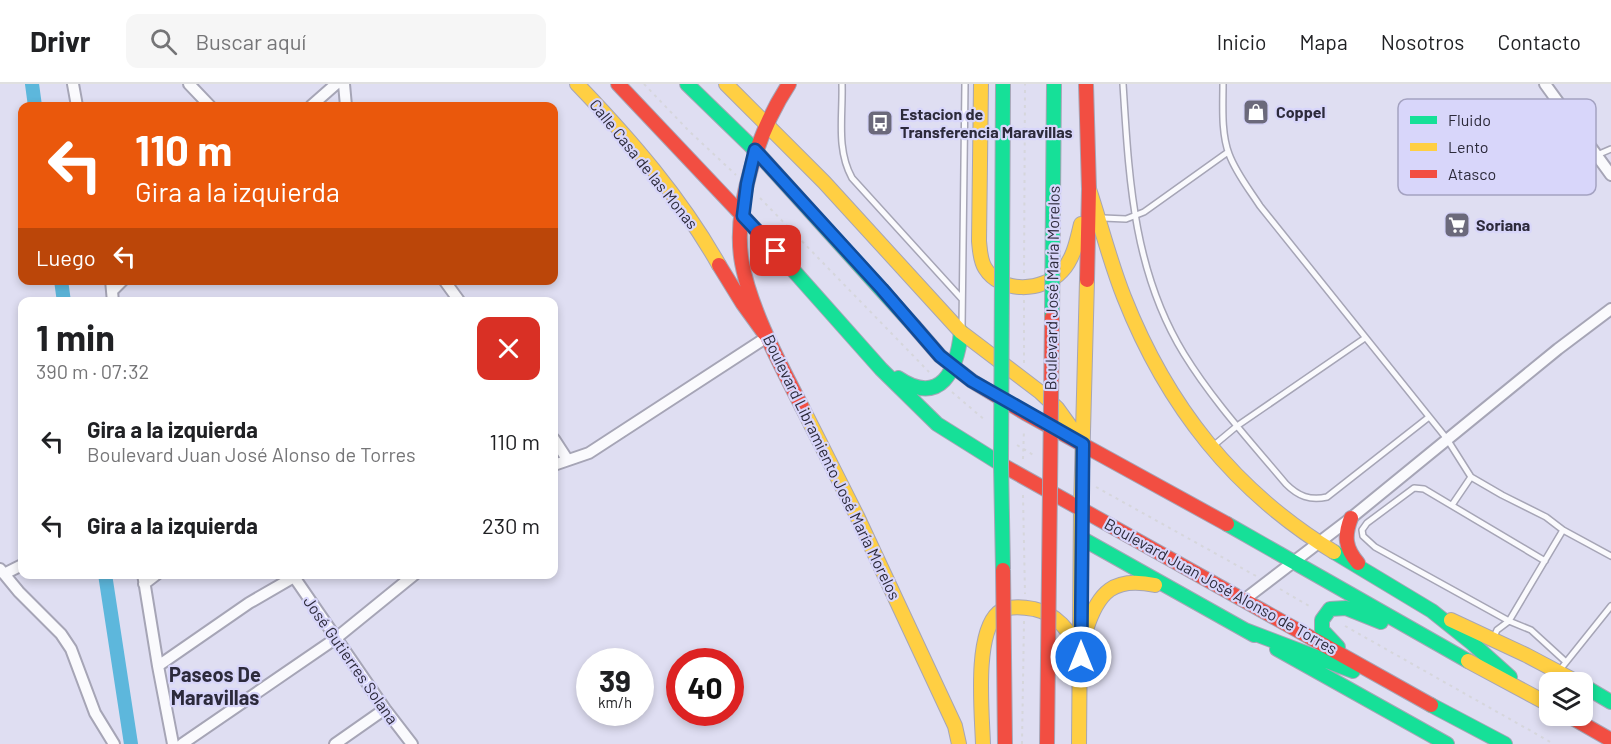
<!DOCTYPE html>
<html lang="es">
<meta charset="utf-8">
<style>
:root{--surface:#fff;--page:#f6f6f6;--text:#202124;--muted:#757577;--line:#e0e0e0}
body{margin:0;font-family:Barlow,sans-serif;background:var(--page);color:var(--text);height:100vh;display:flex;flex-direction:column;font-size:22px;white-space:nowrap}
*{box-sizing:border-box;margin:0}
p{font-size:20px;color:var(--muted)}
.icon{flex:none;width:33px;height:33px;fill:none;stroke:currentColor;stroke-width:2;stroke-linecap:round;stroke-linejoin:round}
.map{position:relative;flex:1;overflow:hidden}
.side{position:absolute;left:18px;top:213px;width:540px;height:282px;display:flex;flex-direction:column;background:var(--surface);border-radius:12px;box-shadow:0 3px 9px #0003}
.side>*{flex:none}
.guide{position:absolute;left:18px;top:18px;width:540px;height:183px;border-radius:12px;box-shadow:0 3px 9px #0003;background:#ea580c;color:#fff;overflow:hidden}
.controls{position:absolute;left:1539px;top:588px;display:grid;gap:12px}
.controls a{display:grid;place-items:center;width:54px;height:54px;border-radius:12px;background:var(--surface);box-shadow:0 3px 9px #0003;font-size:30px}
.speed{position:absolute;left:576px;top:564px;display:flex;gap:12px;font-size:30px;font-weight:700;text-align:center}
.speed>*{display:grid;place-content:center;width:78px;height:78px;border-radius:50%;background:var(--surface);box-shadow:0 3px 9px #0003;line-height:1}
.speed small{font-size:15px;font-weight:400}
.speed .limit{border:9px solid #d22;background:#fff;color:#111}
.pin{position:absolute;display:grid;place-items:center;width:51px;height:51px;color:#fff;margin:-26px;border-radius:12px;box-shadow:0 3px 9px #0006}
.me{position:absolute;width:66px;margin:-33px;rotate:0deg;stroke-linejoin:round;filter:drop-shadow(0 0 4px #0008)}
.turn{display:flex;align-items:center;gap:21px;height:126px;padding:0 18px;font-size:27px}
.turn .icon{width:78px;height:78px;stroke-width:2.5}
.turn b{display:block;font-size:42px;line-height:51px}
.then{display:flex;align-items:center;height:57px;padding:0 18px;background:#0003;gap:12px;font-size:22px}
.round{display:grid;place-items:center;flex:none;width:63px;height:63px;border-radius:12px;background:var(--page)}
.headline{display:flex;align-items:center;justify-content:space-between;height:102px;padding:0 18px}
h1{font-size:36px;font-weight:700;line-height:45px}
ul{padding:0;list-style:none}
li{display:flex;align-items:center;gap:18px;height:84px;padding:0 18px}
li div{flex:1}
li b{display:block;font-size:22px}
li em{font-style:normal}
header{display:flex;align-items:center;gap:36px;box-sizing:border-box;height:84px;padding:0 30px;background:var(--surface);border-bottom:2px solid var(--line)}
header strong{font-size:28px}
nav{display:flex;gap:33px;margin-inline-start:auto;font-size:21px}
.search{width:420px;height:54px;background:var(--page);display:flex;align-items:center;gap:15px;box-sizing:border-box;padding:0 21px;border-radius:12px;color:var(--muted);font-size:22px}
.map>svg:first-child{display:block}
</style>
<header>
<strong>Drivr</strong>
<div class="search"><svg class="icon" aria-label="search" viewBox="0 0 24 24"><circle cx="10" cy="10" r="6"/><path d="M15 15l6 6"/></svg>Buscar aquí</div>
<nav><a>Inicio</a><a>Mapa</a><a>Nosotros</a><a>Contacto</a></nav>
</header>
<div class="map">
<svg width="1611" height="660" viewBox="0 0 1611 660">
<rect width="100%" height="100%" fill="#dfdef2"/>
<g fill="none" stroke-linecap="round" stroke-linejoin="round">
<path stroke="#5db7dc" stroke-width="14" d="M 32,0 L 35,22
M 61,196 L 64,218
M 105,490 L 131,660"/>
<g stroke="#a6a5b6" stroke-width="8">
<path id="lane" d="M 842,0 C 843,32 836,65 852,94 L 962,215
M 1123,0 C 1129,94 1133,187 1184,270 C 1213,317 1250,357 1286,400 C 1298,412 1310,417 1327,413 L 1429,333
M 1223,0 C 1223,22 1221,49 1229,70 C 1236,89 1249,105 1260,122 L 1447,355 L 1471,393 L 1502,411 L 1546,433 L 1563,446 L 1509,537 L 1497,546 L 1493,555
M 1597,71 L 1611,65
M 1103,134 L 1126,135 L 1144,128 L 1228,68
M 962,243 L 965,0
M 1213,362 L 1237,342 L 1365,254
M 1452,421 L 1471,393
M 1563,446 L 1611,472
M 1545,477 L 1424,405 L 1414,404 L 1367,439 L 1362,446 L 1363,452 L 1375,463 L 1509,537 L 1531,546 L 1566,578
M 1559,587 L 1611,522"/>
</g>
<g stroke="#a6a5b6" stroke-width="14">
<path id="street" d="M 73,0 L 77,22
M 189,0 L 210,22
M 344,0 L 346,22
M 1545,0 L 1611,91
M 311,22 L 336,0
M 111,196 L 113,218
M 444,196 L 460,218
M 113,206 L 123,196
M 554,355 L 567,375
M 554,381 L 589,369 L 767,253
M 0,485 L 19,508 L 61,550 L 71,565 L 95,629 L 114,660
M 4,490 L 22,481
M 143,490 L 158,582 L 173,660
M 292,490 L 385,625 L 412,660
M 144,500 L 157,490
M 1245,515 L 1351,434 L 1558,265 L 1611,225
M 158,582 L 249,519 L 294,493
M 182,660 L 335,555 L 415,490
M 335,660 L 385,625"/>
</g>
<g stroke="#a6a5b6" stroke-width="16">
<path id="fast" d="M 687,0 L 755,66 L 914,242
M 777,168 L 881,285 L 937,340 L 1004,382
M 898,294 C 941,323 957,286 961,248
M 1227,440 L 1468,577
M 1081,454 L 1254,551
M 1334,468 L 1432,527 L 1472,559 L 1510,593
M 1245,546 L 1353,587
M 1338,563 L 1322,546 L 1322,536 L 1330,525 L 1346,524 L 1381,538
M 1277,565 L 1447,660
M 1582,601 L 1611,618
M 1431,621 L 1505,660"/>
</g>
<g stroke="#a6a5b6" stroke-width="16">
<path id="slow" d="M 577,0 C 631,56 681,114 719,181
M 726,0 L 824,98 L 961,248 L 1040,308 L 1057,324 L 1083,360
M 981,0 L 979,157 C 980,166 980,176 985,184 C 1001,210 1043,208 1062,187 C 1074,174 1077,156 1081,140
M 1089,105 C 1101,141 1110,178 1124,213 C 1167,322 1234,407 1334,468
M 802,323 L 857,432 L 955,642 L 959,660
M 1451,536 L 1526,571 L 1577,598
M 1086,546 C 1098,508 1114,492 1155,501
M 1468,577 L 1550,621
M 983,660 C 982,629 974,551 998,529 C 1007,521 1023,523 1034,525 C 1057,530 1069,546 1079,567
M 1079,660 L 1081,424 L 1087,196"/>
</g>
<g stroke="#a6a5b6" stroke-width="16">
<path id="jam" d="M 618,0 L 777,168
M 789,0 C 759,45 732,125 742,179 C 751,227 780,280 802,323
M 1086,0 L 1089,105 L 1087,196
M 719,181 L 743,220 L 764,249
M 914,242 L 940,272 L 972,297 L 1025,329 L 1227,440
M 1004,382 L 1431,621
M 1351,434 C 1344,452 1345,464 1358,479
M 1569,632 L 1611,656"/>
</g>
<path stroke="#d6d6dc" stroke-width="2" stroke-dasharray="3 4.5" stroke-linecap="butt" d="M 644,0 L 689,47 L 736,91
M 760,114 L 929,288
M 1024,189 L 1025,0
M 1024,216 L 1024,279
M 952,308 L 986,337
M 1017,361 L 1035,372
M 1023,375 L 1024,345
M 1096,403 L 1256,492
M 1023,411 L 1025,510
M 1280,505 L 1311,523
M 1345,542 L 1554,660
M 1022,660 L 1024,537"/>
<use href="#lane" stroke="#fafafd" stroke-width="5"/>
<use href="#street" stroke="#fafafd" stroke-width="10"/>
<use href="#fast" stroke="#16e098" stroke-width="14"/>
<use href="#slow" stroke="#ffcf43" stroke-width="14"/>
<use href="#jam" stroke="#f24e42" stroke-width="14"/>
<g stroke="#a6a5b6" stroke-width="16" stroke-linecap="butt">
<path id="fast-bridge" d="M 1052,233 L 1054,0
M 1003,486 L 1001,380 L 1003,0"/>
</g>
<g stroke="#a6a5b6" stroke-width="16" stroke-linecap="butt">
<path id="jam-bridge" d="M 1003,486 L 1005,660
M 1047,660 L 1052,233"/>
</g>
<use href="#fast-bridge" stroke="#16e098" stroke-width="14"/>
<use href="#jam-bridge" stroke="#f24e42" stroke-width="14"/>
</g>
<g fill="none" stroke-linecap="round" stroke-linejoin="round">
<g stroke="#114b97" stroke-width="15">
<path id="route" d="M 776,167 L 743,132 L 747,100 L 755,66 L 882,205 L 940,272 L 972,297 L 1083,360 L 1081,573"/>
</g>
<use href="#route" stroke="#1a73e8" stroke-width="10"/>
</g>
<defs>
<g id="shop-square" transform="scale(1.35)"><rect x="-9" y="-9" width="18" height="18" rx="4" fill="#6b697b" stroke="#d8d6fa"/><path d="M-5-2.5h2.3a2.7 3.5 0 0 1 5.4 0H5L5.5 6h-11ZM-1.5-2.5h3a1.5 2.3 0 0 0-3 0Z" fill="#fff"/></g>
<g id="bus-square" transform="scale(1.35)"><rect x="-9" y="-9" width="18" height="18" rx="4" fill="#6b697b" stroke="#d8d6fa"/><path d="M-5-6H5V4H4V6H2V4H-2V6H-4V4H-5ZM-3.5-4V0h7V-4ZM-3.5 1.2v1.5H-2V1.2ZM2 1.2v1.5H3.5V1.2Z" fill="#fff"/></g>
<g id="supermarket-square" transform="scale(1.35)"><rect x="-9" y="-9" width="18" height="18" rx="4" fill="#6b697b" stroke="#d8d6fa"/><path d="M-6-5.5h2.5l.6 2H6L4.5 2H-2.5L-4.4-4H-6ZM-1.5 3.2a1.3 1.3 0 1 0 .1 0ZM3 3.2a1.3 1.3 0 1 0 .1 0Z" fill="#fff"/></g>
</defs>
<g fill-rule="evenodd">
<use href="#shop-square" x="1256" y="28"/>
<use href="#bus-square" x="880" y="39"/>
<use href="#supermarket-square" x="1457" y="141"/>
</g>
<g text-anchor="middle" stroke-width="4.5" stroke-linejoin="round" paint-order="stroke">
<g font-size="16" font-weight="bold" fill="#2c2a3b" stroke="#d8d6fa" text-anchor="start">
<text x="1276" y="34">Coppel</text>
<text x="900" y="36">Estacion de<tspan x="900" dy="18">Transferencia Maravillas</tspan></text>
<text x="1476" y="147">Soriana</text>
</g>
<g font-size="16" fill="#2c2a3b" stroke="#d8d6fa">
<text transform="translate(644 80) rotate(51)" y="6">Calle Casa de las Monas</text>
<text transform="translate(1052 204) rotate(-89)" y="6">Boulevard José María Morelos</text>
<text transform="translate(832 383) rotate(64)" y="6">Boulevard Libramiento José María Morelos</text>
<text transform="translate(1221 502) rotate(29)" y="6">Boulevard Juan José Alonso de Torres</text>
<text transform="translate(351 576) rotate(55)" y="6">José Gutierres Solana</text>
</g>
<g font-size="20" font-weight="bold" fill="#2c2a3b" stroke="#d8d6fa">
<text x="215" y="598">Paseos De<tspan x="215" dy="23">Maravillas</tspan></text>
</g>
</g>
<rect x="1398" y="15" width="198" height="96" rx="9" fill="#d8d6fa" stroke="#a4a2c1" stroke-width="1.5"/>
<rect x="1410" y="32" width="27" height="8" fill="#16e098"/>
<rect x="1410" y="59" width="27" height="8" fill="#ffcf43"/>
<rect x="1410" y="86" width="27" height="8" fill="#f24e42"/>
<g font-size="16" fill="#2c2a3b">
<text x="1448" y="42">Fluido</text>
<text x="1448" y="69">Lento</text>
<text x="1448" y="96">Atasco</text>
</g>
</svg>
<div class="controls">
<a><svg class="icon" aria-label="layers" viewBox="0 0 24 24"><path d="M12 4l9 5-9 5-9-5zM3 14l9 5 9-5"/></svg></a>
</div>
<div class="speed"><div>39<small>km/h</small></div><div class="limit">40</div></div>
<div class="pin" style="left:776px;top:167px;background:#d93025"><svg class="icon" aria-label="arrive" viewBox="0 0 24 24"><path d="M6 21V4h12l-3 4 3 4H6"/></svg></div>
<svg class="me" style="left:1081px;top:573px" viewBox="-20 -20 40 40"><circle r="17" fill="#1a73e8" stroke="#fff" stroke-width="3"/><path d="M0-11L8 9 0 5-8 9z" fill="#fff"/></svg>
<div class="guide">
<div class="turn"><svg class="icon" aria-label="left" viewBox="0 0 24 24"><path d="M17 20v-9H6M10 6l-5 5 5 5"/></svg><div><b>110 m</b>Gira a la izquierda</div></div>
<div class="then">Luego<svg class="icon" aria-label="left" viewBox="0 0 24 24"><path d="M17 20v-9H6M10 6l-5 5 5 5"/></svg></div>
</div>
<section class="side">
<div class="headline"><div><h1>1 min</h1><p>390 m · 07:32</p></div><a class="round" style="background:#d93025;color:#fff"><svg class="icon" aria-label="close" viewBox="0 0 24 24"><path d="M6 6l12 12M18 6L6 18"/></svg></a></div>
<ul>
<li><svg class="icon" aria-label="left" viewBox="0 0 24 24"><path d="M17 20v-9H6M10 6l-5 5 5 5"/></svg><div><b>Gira a la izquierda</b><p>Boulevard Juan José Alonso de Torres</p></div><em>110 m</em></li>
<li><svg class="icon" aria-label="left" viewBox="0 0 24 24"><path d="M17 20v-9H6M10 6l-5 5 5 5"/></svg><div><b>Gira a la izquierda</b></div><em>230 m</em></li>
</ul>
</section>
</div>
